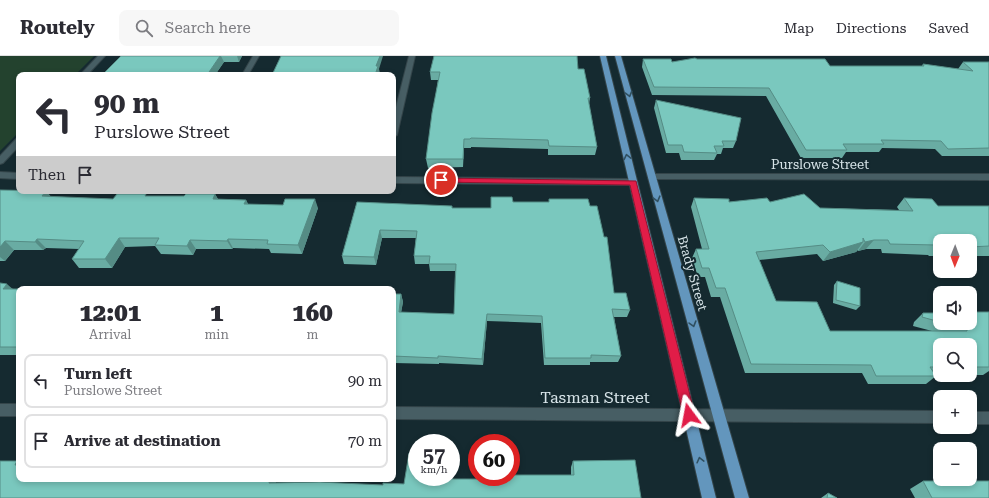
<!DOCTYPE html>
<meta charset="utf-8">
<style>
:root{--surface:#fff;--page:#f7f7f7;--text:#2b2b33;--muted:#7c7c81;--line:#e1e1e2}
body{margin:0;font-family:"Roboto Serif",serif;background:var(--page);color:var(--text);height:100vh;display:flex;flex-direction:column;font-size:15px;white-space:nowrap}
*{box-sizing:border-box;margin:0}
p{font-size:13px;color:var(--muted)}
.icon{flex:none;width:22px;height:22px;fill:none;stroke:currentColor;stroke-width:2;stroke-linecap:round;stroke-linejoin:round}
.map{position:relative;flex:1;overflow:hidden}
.side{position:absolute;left:16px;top:230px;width:380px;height:196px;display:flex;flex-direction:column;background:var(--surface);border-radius:8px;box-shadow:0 2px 6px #0003}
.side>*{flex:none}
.banner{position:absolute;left:16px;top:16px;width:380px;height:122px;border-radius:8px;box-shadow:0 2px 6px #0003;background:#fff;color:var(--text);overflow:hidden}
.needle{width:26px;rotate:181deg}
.buttons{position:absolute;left:933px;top:178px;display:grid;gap:8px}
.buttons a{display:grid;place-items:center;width:44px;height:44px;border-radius:8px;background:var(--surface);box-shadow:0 2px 6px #0003;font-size:20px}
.speed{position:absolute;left:408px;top:378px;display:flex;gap:8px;font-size:20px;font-weight:700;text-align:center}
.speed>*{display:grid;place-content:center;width:52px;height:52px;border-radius:50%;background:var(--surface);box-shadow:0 2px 6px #0003;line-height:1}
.speed small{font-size:10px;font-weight:400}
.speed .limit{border:6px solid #d22;background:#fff;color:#111}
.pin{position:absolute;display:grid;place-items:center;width:34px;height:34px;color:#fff;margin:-17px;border:2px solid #fff;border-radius:50%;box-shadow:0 1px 4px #0007}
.me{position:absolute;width:44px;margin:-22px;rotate:347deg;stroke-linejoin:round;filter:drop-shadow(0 0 3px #0008)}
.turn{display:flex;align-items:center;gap:14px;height:84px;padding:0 12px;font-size:18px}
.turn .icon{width:52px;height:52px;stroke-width:2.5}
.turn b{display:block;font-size:28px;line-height:34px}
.then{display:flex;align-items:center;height:38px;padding:0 12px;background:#0003;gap:8px;font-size:15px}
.eta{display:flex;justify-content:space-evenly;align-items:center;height:68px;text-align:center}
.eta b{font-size:24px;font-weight:800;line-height:28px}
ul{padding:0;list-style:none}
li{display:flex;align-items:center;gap:12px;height:54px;margin:0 8px 6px;padding:0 4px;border:2px solid var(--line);border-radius:8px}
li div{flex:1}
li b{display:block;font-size:15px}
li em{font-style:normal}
header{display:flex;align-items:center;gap:24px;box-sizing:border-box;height:56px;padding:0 20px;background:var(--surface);border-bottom:1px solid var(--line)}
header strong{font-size:19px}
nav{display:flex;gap:22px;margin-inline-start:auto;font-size:14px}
.search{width:280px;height:36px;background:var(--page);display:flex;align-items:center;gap:10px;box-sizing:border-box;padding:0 14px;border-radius:8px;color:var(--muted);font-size:15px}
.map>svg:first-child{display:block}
</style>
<header>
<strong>Routely</strong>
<div class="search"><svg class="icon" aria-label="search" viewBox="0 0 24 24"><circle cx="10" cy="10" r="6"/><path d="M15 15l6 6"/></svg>Search here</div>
<nav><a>Map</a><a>Directions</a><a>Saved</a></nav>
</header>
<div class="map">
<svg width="989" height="442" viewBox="0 0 989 442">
<rect width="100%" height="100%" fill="#152a30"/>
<path fill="#23422e" d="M 0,0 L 94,0 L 75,19 L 19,19 L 19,76 L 0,95 Z"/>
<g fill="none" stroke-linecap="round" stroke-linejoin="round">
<g stroke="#34454a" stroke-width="2">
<path id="minor" d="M 98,0 L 105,0 L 87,19 L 80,19 Z
M 253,0 L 259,0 L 248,19 L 242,19 Z
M 409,0 L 415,0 L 397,79 L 393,81 L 393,63 Z
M 16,83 L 19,83 L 19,90 L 3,107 L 0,108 L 0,100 Z
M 0,116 L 19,117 L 19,123 L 0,122 Z
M 652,118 L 989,118 L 989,124 L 649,123 L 648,121 Z
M 393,121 L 633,123 L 637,126 L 633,129 L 393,127 Z
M 0,348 L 19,348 L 19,360 L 0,360 Z
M 393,351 L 940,355 L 940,367 L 393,363 Z
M 970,356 L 989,356 L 989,368 L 970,368 Z"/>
</g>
<g stroke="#34454a" stroke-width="2">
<path id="major" d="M 600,0 L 606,0 L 716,442 L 702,442 Z
M 615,0 L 621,0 L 749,442 L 735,442 Z"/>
</g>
<use href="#minor" fill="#475e64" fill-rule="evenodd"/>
<use href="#major" fill="#6396bd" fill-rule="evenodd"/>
</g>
<path fill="#69aca3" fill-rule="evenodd" d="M 121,0 L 242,0 L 239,6 L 224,6 L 215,19 L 102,19 Z
M 643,3 L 672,6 L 697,3 L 830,10 L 922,10 L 923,8 L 958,13 L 963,6 L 989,6 L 989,100 L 942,100 L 935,93 L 882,92 L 879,96 L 846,96 L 842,102 L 801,102 L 766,40 L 652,39 L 642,11 Z
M 578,13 L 590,42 L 589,48 L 597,91 L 595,99 L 548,99 L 548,93 L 471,91 L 471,92 L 464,92 L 463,111 L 428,112 L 426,103 L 438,24 L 431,24 L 430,16 Z
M 656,44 L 736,85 L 733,92 L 723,92 L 721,98 L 717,98 L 714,104 L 681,104 L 679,97 L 666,97 L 654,52 Z
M 0,134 L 46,135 L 51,141 L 113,143 L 148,140 L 184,140 L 215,138 L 218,143 L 246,144 L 248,148 L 318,152 L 302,198 L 271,197 L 269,193 L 233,192 L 232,193 L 196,193 L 193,199 L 161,198 L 155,190 L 125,191 L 112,212 L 79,212 L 72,203 L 79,193 L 46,192 L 43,194 L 14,194 L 5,205 L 0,205 Z
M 694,142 L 729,146 L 770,146 L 820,152 L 899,154 L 897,151 L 904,142 L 938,150 L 989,150 L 989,200 L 970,200 L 970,185 L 940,185 L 940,200 L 929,200 L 928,199 L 882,197 L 881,193 L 866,193 L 858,195 L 858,194 L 856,196 L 823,205 L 817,198 L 759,204 L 776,245 L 830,275 L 932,275 L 913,270 L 914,266 L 923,257 L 940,257 L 940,267 L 970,267 L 989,256 L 989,315 L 983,319 L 935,319 L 936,320 L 926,328 L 868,328 L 862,317 L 745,317 L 720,241 L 711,241 L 705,221 L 698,221 L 692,202 L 696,193 L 702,193 L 691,151 ZM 940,289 L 970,289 L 970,319 L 940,319 Z
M 549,143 L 590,150 L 614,237 L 630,254 L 627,261 L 614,261 L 621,300 L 618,306 L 590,306 L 590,309 L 544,309 L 541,267 L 487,265 L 483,309 L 439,307 L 439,308 L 394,307 L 394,308 L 393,308 L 393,238 L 401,238 L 403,246 L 401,256 L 454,258 L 455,215 L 430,215 L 429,208 L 415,208 L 414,200 L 416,182 L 382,182 L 376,209 L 344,208 L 342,200 L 357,146 L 453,152 L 491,152 L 513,146 L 549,146 Z
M 837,225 L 860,250 L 856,254 L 833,247 L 834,229 Z
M 0,227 L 13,233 L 19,233 L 19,299 L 0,299 Z
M 17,405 L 19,406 L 19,423 L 273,423 L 276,427 L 383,429 L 404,428 L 433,423 L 490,423 L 571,419 L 571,411 L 573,405 L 641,442 L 0,442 Z
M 923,425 L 989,442 L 915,442 L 910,433 Z
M 828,437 L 837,442 L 821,442 Z"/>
<path fill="#558c85" d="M 220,0 L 221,0 L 224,6 L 215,19 L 207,19 Z
M 237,0 L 242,0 L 239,6 Z
M 380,0 L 383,0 L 379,13 L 380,17 L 379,19 L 375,19 L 376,10 Z
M 46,135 L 54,144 L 42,140 Z
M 215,138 L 220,147 L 213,143 Z
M 315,143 L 318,152 L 302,198 L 298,189 Z
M 246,144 L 250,152 L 244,148 Z
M 380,174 L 382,182 L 376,209 L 374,201 Z
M 119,182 L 125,191 L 112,212 L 105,203 Z
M 37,183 L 46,192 L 43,194 L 35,186 Z
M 228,183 L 233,192 L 232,193 L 227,185 Z
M 190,184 L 196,193 L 193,199 L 187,190 Z
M 874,184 L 866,193 L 858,195 L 865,186 Z
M 5,185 L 14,194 L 5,205 L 0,201 L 0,191 Z
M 863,186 L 856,196 L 823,205 L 830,196 Z
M 7,228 L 16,236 L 3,233 Z
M 401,238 L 403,246 L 400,263 L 399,256 Z
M 487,258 L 487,265 L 483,309 L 482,303 Z
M 17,405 L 19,406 L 19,412 L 15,409 Z
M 270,423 L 273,423 L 276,427 L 269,427 Z"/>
<path fill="#7ac8be" stroke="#558c85" d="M 121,0 L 220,0 L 207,19 L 102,19 Z
M 281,0 L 380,0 L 376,10 L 378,10 L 375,19 L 272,19 Z
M 434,0 L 577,0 L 578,13 L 584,13 L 590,42 L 588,42 L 597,91 L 549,90 L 548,84 L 471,82 L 470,83 L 464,83 L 463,103 L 426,103 L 432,57 L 440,16 L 430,16 Z
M 695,2 L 697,3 L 825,3 L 830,10 L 924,10 L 923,8 L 973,15 L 963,6 L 989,6 L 989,92 L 948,93 L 941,85 L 881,84 L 884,88 L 843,88 L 847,94 L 806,94 L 769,32 L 654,31 L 643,3 L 671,3 L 672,6 Z
M 656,44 L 741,62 L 736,85 L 722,85 L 724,90 L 714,90 L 717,97 L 684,96 L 682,89 L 668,89 Z
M 0,134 L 46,135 L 42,140 L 113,143 L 117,138 L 146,138 L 145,140 L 184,140 L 186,138 L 215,138 L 213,143 L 246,144 L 244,148 L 283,149 L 285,143 L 315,143 L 298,189 L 267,188 L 268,184 L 228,183 L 227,185 L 190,184 L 187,190 L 155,189 L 159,182 L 119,182 L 105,203 L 72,203 L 84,185 L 37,183 L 35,186 L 5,185 L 0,191 Z
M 804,138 L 820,152 L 913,155 L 904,142 L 932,143 L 938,150 L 989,150 L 989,190 L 970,191 L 970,185 L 940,185 L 940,191 L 938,191 L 936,189 L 890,188 L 888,184 L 874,184 L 865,186 L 863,182 L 863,186 L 830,196 L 823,189 L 756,196 L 776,245 L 817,246 L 830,275 L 967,275 L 967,273 L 944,267 L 970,267 L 970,256 L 989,256 L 989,311 L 970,311 L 970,289 L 940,289 L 940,311 L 930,311 L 936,320 L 876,320 L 871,309 L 751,308 L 725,232 L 716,232 L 709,212 L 702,212 L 696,193 L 709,193 L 694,142 L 729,143 L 729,146 L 767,142 L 770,146 Z
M 491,141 L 512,141 L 513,146 L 549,146 L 549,143 L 588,143 L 590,150 L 597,150 L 604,181 L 607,181 L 614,237 L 626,237 L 630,254 L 612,253 L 621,300 L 591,299 L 591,302 L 545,302 L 542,260 L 487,258 L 482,303 L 438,300 L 438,302 L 393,300 L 393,238 L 401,238 L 399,256 L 454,258 L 456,208 L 429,208 L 430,200 L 414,200 L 417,175 L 380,174 L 374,201 L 342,200 L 357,146 L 452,150 L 452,152 L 491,152 Z
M 837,225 L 860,232 L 860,250 L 836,244 Z
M 0,227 L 7,228 L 3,233 L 19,233 L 19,291 L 0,291 Z
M 923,257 L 940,257 L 940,266 L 922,261 Z
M 409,397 L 417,398 L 417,421 L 431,421 L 431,423 L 490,423 L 490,421 L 511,421 L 511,419 L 574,419 L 573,405 L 635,404 L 641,442 L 0,442 L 0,405 L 17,405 L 15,409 L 19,409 L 19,423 L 270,423 L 269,427 L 320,426 L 383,429 L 383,427 L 404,428 Z
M 923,425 L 989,425 L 989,442 L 932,442 Z
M 828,437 L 837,442 L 827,442 Z"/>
<defs><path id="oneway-chevron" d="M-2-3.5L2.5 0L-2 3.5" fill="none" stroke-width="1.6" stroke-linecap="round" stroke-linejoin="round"/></defs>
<g stroke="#305061">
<use href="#oneway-chevron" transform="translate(629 38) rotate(75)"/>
<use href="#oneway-chevron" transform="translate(627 101) rotate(-103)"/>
<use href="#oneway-chevron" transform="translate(657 143) rotate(75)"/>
<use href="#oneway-chevron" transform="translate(693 268) rotate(74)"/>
<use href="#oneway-chevron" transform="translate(700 404) rotate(-104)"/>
</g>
<path fill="#e11d48" stroke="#92132f" d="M 441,122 L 636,125 L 695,359 L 693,362 L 689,364 L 685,362 L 683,359 L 630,129 L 438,126 L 437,124 Z"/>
<g text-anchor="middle" stroke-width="4" stroke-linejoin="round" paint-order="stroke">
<g font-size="13" fill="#d7e4e8" stroke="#152a30">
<text x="820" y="113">Purslowe Street</text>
<text transform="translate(693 217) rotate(74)" y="5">Brady Street</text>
</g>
<g font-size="16" fill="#d7e4e8" stroke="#152a30">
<text x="595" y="347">Tasman Street</text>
</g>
</g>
</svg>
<div class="buttons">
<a><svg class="needle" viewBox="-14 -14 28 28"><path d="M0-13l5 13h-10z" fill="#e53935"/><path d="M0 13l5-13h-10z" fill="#7c7c81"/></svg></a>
<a><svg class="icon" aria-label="sound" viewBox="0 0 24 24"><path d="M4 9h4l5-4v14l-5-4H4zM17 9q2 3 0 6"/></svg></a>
<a><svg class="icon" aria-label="search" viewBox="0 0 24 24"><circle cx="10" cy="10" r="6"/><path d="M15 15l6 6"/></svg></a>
<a>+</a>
<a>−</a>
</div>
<div class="speed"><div>57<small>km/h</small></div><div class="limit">60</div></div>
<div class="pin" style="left:441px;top:124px;background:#d93025"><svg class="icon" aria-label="arrive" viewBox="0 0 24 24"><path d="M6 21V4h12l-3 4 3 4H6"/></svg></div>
<svg class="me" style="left:689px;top:359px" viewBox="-20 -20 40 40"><path d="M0-17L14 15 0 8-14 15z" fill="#e11d48" stroke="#fff" stroke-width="4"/></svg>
<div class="banner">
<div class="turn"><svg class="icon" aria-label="left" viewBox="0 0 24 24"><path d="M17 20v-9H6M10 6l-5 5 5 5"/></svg><div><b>90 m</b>Purslowe Street</div></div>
<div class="then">Then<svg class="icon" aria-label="arrive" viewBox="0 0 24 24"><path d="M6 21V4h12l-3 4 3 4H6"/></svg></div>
</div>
<section class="side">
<div class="eta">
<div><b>12:01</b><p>Arrival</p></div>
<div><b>1</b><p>min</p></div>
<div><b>160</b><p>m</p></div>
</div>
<ul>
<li><svg class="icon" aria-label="left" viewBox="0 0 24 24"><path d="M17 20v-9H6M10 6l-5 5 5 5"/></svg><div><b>Turn left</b><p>Purslowe Street</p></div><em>90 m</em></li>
<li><svg class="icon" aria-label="arrive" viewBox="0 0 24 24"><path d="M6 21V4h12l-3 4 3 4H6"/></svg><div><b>Arrive at destination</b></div><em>70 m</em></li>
</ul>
</section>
</div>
